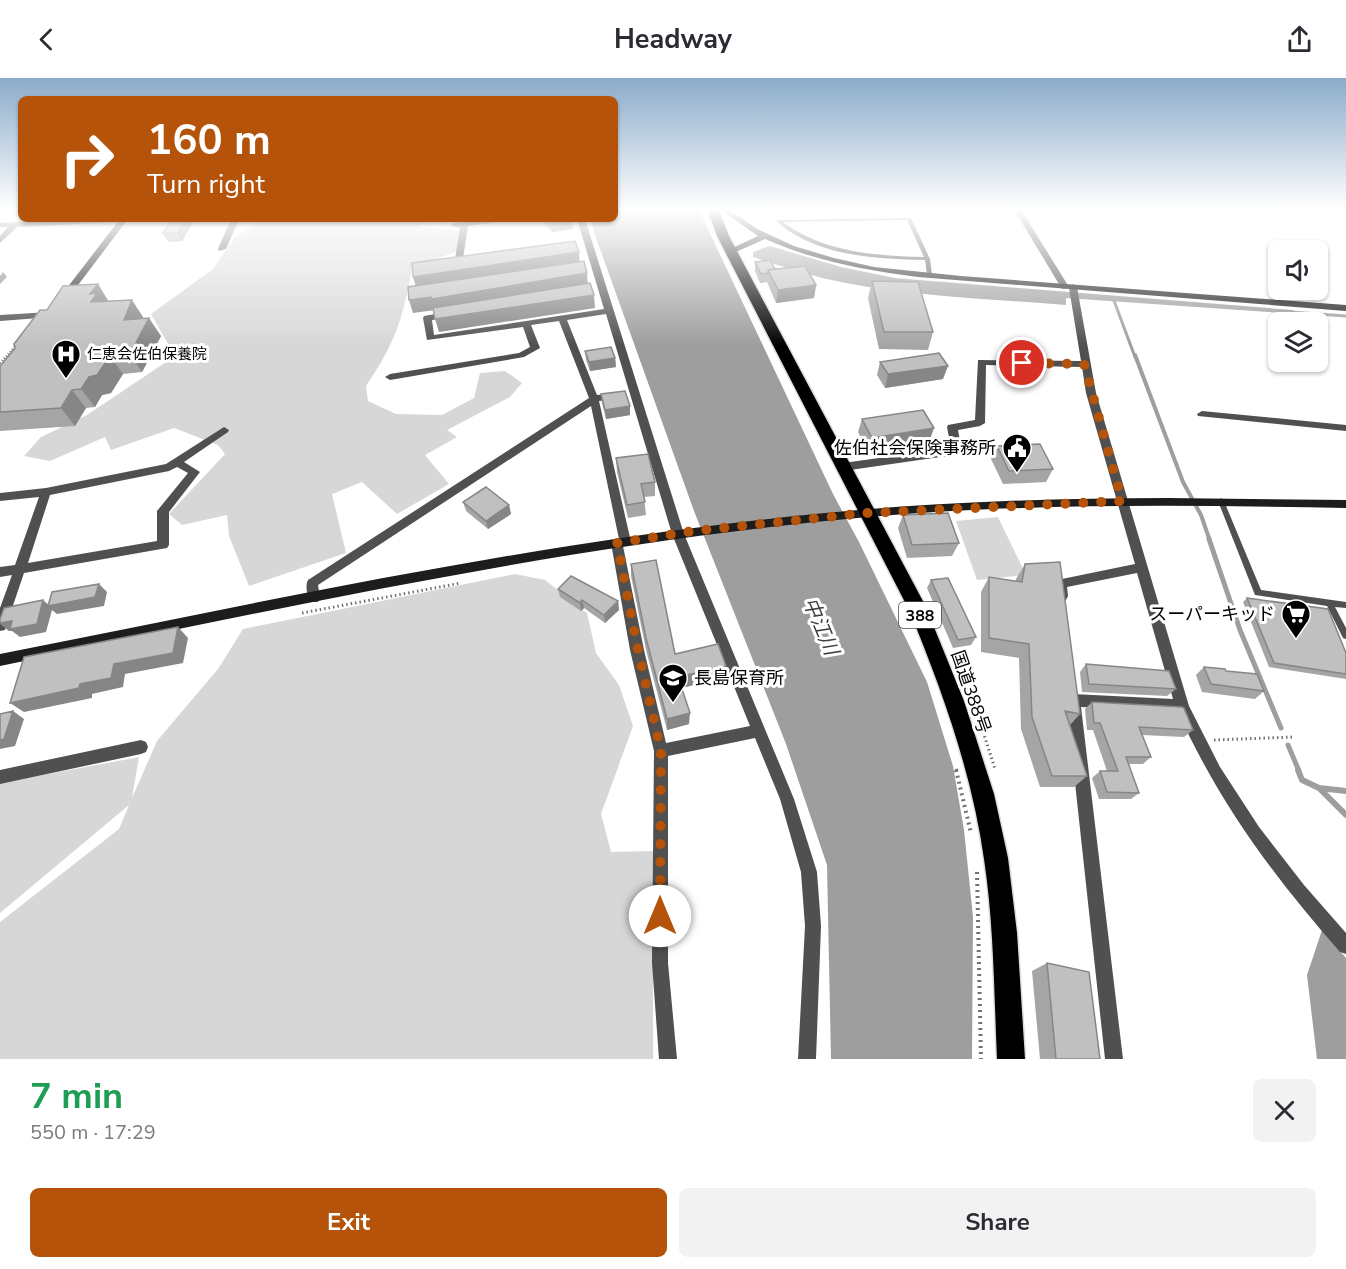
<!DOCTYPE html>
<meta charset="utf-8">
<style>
:root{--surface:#fff;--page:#f2f2f3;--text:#2b2b33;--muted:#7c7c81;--accent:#b45309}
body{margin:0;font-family:"Nunito Sans","Noto Sans JP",sans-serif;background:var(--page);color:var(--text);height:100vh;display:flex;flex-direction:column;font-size:22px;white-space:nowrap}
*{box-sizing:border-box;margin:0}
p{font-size:20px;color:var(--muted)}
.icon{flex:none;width:33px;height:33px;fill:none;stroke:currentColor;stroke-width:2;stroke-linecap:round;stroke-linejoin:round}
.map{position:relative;height:981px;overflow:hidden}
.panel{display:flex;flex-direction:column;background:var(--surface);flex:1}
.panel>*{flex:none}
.guide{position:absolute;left:18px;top:18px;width:600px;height:126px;border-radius:9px;box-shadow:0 2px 4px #0004;background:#b45309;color:#fff;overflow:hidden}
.fabs{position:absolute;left:1268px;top:162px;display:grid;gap:12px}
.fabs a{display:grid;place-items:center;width:60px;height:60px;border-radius:9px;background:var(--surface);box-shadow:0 2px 4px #0004;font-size:30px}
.pin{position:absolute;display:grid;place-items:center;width:51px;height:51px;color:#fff;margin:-26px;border:3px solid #fff;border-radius:50%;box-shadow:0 2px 6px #0007}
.me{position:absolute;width:66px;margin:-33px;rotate:0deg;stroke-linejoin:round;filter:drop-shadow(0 0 4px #0008)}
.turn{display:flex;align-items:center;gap:21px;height:126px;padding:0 30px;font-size:27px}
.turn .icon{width:78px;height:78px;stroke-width:2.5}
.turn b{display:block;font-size:42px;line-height:51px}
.round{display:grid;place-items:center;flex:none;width:63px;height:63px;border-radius:9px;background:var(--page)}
.head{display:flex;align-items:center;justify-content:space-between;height:102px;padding:0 30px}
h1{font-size:36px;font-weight:700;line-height:45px;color:#1e9e55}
.button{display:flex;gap:12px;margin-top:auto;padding:12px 30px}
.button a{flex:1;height:69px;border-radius:9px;background:var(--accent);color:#fff;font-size:24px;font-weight:700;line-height:69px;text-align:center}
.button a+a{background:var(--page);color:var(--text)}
header{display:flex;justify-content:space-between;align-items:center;height:78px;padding:0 30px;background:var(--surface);font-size:27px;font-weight:700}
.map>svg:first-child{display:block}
</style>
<header><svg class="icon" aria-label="back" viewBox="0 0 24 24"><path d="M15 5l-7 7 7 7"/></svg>Headway<svg class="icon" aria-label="share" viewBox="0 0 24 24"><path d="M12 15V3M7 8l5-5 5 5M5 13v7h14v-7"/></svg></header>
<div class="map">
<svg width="1346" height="981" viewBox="0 0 1346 981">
<rect width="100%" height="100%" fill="#fff"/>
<path fill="#d7d7d7" d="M 264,141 L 420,141 L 419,149 L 461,153 L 458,173 L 412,189 C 404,238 395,266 366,308 L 368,323 L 396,336 L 442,337 L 474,320 L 480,295 L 505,293 L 522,305 L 510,319 L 447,352 L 457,359 L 425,377 L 449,406 L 397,436 L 362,404 L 332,416 L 346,475 L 249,508 L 229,458 L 227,437 L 182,447 L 169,436 L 225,376 L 218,367 L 174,350 L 111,372 L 105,359 L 50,383 L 24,378 L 41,359 L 87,337 L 175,278 L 151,236 L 213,191 L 235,159 Z
M 998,439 L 1026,497 L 977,502 L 956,443 Z
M 515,496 L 545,502 L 587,535 L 596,575 L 619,607 L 633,648 L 601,736 L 611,774 L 653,773 L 653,981 L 0,981 L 0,844 L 119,751 L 129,727 L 0,835 L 0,705 L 139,679 L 132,720 L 157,663 L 218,591 L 243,551 Z"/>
<path fill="#9e9e9e" d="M 615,130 L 698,130 L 833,416 L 859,464 L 927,604 L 953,688 L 964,752 L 973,839 L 972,981 L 831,981 L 827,787 L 786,666 L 694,433 L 595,157 L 591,141 L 615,141 Z
M 770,168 L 841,189 L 895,200 L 1293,232 L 1297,236 L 1066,220 L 1066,227 C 993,221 918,219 846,205 C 814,199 783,189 753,179 L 753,174 Z
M 1322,852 L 1346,880 L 1346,981 L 1317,981 L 1307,897 Z"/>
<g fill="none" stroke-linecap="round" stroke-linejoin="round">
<path stroke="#9e9e9e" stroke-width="3" d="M 1113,220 L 1135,279
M 1290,234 L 1346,238"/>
<path stroke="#9e9e9e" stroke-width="4" d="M 1135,277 L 1183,404 L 1201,437 L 1210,463"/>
<path stroke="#9e9e9e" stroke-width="5" d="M 1209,461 L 1240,552 L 1281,650
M 1288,667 L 1299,693"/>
<path stroke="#9e9e9e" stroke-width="6" d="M 1298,692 L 1302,702 L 1319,710 L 1346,737
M 1319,710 L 1346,713"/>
<g stroke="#dbdbdb" stroke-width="3">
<path id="highway" d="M 707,130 L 718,130 L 729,158 L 925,527 L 964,623 L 994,716 L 1008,780 L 1017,855 L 1025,981 L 997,981 C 994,914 994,847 984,781 C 972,695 942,612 909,532 L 717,158 Z"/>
</g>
<path stroke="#727272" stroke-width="2" stroke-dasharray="1 2" stroke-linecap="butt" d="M 0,285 L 17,266"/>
<path stroke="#727272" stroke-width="3" stroke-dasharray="1.5 3" stroke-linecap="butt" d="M 302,535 L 461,505
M 979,641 L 995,691
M 1214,662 L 1294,659
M 956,691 L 957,693"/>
<path stroke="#727272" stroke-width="4" stroke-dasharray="2 4" stroke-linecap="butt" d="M 956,692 L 971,755
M 977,794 L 981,981"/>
<path fill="#505050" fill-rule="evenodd" d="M 911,140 L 930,181 L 932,197 L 927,196 L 925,182 C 875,181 815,178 776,143 L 778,142 ZM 907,142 L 924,179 C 875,178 823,174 783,144 Z
M 1221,420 L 1224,423 L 1261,512 L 1346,524 L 1346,530 L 1335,529 L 1346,550 L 1346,561 L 1343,560 L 1327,528 L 1255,517 L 1218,423 Z"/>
<path fill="#505050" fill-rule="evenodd" d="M 1013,130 L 1020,130 L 1069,209 L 1073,206 L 1077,209 L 1096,315 L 1189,628 L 1220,689 L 1259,749 L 1304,807 L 1346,855 L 1346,876 L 1340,874 C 1274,799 1219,725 1178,634 L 1081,629 L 1123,981 L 1105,981 L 1066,622 L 1068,618 L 1073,616 L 1173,621 L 1137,495 L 1067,509 L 1068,518 L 1066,522 L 1058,522 C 1055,516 1054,507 1057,502 L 1135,486 L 1086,315 L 1082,289 L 986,287 L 985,345 L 980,348 L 958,352 L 962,373 L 961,376 L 843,393 L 838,389 L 843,385 L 951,370 L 947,349 L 948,347 L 975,342 L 978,282 L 1081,283 L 1069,210 L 1062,211 Z
M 86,141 L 143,141 L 139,143 L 17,149 L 0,165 L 0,158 L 8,149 L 0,149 L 0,145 Z
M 231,141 L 239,141 L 226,171 L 219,173 L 218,171 Z
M 486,141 L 509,141 L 505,143 L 468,148 L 463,181 L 466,188 L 459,190 L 455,181 L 460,149 L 455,149 L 451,147 L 455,145 Z
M 577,141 L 585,141 L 684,456 L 794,721 L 817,794 L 821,848 L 816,981 L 798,981 L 805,848 L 801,794 L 780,721 L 755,660 L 668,678 L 668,885 L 677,981 L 659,981 L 652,885 L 654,673 L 630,572 L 611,465 L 613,462 L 619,461 L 591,328 L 318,507 L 320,520 L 318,524 L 310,524 C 307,518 305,507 308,502 L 589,320 L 559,243 L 531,247 L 540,270 L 524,279 L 390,302 L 385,299 L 390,296 L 519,275 L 530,269 L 523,249 L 427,262 L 423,240 L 424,238 L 451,233 L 455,236 L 451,239 L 432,242 L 434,257 L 604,231 ZM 606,236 L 672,456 L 750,648 L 666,665 L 644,572 L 623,468 L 629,467 L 631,464 L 599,323 L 617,321 L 622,318 L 617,315 L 597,317 L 567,242 Z
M 50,234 L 54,237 L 53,239 L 0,243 L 0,237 Z
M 1202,333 L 1346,347 L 1346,353 L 1198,338 L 1197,336 Z
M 224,349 L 229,352 L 228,354 L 184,384 L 200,394 L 169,434 L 169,467 L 167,470 L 24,495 L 6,548 L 5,552 L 0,553 L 0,530 L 12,497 L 0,499 L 0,489 L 15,487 L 39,419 L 0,423 L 0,415 L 46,410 L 166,386 ZM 177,389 L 188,395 L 157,433 L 157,463 L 28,485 L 50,417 L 169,393 Z
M 141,662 L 146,664 L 148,669 L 146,674 L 141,676 L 0,706 L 0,692 Z"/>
<path fill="#1d1d1d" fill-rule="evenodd" d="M 718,130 L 727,130 L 757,151 L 794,168 L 834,180 L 874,189 L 961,198 L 1346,227 L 1346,233 L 918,199 C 865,192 814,183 765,161 L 731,176 L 728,176 L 728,172 L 758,158 Z
M 120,141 L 128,141 L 66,223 L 60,223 L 60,219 Z
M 1167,420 L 1346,422 L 1346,430 C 1187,427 1027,425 868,439 C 575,465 288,529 0,588 L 0,576 C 252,526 503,471 759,442 C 894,426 1030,420 1167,420 Z"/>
<use href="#highway" fill="#000" fill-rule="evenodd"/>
</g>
<path fill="#a5a5a5" d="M 172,141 L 195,141 L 182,163 L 168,164 L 163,155 Z
M 540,141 L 571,141 L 573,151 L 552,154 Z
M 755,184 L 816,207 L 814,220 L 776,225 L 767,204 L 760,205 L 755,193 Z
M 872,203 L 933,254 L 928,272 L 879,271 L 868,220 Z
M 109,223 L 143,239 L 142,240 L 161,258 L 142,294 L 123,296 L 111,315 L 102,317 L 95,329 L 86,330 L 75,348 L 0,353 L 0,288 L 47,232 Z
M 585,273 L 615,280 L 616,289 L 590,293 L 586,282 Z
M 880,284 L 943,301 L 885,310 L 877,297 Z
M 601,316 L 630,328 L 630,337 L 606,341 L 602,325 Z
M 862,341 L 929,364 L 868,373 L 858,354 Z
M 997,368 L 1053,391 L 1046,404 L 1003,406 L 991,381 Z
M 616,380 L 655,404 L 655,418 L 644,419 L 646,437 L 628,440 L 617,394 Z
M 463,424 L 509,427 L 511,436 L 488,451 L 466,433 Z
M 903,437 L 959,465 L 952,478 L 907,480 L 898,450 Z
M 631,486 L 675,576 L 724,599 L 682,610 L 689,646 L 667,652 L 646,572 L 631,498 Z
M 1025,486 L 1080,636 L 1070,647 L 1087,698 L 1074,709 L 1040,709 L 1021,651 L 1019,580 L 981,574 L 981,514 L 989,499 L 1016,503 L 1016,501 Z
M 931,502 L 976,559 L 971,567 L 953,570 L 927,510 Z
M 558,511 L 618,523 L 619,532 L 605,545 L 584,530 L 581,533 L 560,519 Z
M 1247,520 L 1346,575 L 1346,601 L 1269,589 L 1243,524 Z
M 1086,586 L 1176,611 L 1167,618 L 1082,614 L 1080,594 Z
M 1204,589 L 1226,593 L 1264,613 L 1255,621 L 1202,614 L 1196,597 Z
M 1092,624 L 1193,652 L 1184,659 L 1142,657 L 1151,679 L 1143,686 L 1128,686 L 1139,715 L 1131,721 L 1099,721 L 1092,700 L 1100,693 L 1107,693 L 1093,652 L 1087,652 L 1085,631 Z
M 1047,885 L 1100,981 L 1040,981 L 1032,893 Z"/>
<path fill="#868686" d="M 185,141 L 195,141 L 182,163 L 177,155 Z
M 555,141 L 571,141 L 573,151 L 552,154 L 550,142 Z
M 579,174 L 580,187 L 417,212 L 413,199 Z
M 3,194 L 7,199 L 0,206 L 0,198 Z
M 587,195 L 588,208 L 435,232 L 413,235 L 409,222 Z
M 98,206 L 109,224 L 91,224 L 90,216 Z
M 816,207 L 814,220 L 776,225 L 778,212 Z
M 594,217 L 595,230 L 439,254 L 435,241 Z
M 132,222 L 143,239 L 135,259 L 124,242 Z
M 149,240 L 161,258 L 142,294 L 130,276 Z
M 110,278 L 123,296 L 111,315 L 102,317 L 95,329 L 81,311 L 89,299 Z
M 615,280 L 616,289 L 590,293 L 589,284 Z
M 948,288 L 943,301 L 885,310 L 888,296 Z
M 72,312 L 86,330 L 75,348 L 61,330 Z
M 630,328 L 630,337 L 606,341 L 605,332 Z
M 934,350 L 929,364 L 868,373 L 872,360 Z
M 509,427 L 511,436 L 488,451 L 486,443 Z
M 99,506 L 107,514 L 104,528 L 57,536 L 52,532 L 46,554 L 20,559 L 12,553 L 9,553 L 0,546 L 0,545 L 12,543 L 43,522 L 50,528 Z
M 582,522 L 584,530 L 581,533 L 580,525 Z
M 618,523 L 619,532 L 605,545 L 604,537 Z
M 178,549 L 188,560 L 183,585 L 125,596 L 123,609 L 92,616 L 92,620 L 24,634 L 10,625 L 80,606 Z
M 726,588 L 724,599 L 678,611 L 678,599 Z
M 13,633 L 24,641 L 15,668 L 0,671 L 0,662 Z
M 690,635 L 689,646 L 667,652 L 667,641 Z"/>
<path fill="#c0c0c0" stroke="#868686" stroke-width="1.5" d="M 172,141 L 185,141 L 177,155 L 163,155 Z
M 575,163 L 579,174 L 413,199 L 412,185 Z
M 770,182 L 775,191 L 768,192 L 768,195 L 761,196 L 755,184 Z
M 584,183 L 587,195 L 432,221 L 431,219 L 409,222 L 408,209 Z
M 805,188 L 816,207 L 778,212 L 768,192 Z
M 872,203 L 918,204 L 933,254 L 884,254 Z
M 590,205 L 594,217 L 435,241 L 433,230 Z
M 98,206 L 90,216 L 97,215 L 91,224 L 132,222 L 124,242 L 149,240 L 130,276 L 110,278 L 97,297 L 89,299 L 81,311 L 72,312 L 61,330 L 0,334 L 0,288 L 15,270 L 14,266 L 40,232 L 47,232 L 63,208 Z
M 611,269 L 615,280 L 589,284 L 585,273 Z
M 939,275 L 948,288 L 888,296 L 880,284 Z
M 625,313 L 630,328 L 605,332 L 601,316 Z
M 923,332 L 934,350 L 872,360 L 862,341 Z
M 1040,366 L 1053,391 L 1009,393 L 997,368 Z
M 648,376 L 655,404 L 641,406 L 645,424 L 627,427 L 616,380 Z
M 486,409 L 509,427 L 486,443 L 463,424 Z
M 948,435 L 959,465 L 912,467 L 903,437 Z
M 656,482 L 675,576 L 718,566 L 726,588 L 678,599 L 690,635 L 667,641 L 646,560 L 631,486 Z
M 1060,484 L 1080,636 L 1065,633 L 1087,698 L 1052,698 L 1032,639 L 1029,566 L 989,560 L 989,499 L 1022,504 L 1025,486 Z
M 571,498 L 618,523 L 604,537 L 582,522 L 580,525 L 558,511 Z
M 948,500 L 976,559 L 958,562 L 931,502 Z
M 99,506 L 95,519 L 48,528 L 52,514 Z
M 1247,520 L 1328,531 L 1346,575 L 1346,596 L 1274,585 Z
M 43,522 L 37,546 L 10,551 L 12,543 L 0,545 L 0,541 L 4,530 Z
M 178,549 L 173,575 L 114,586 L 111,600 L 80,606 L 79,610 L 10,625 L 24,579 Z
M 1086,586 L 1169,593 L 1176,611 L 1089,606 Z
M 1204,589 L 1225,591 L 1226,593 L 1257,596 L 1264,613 L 1211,606 Z
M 1092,624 L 1182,629 L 1184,630 L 1193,652 L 1139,649 L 1151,679 L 1126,679 L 1139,715 L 1107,714 L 1100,693 L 1118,693 L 1100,645 L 1094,645 Z
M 13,633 L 4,661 L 0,662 L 0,636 Z
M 1047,885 L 1089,894 L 1100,981 L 1056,981 Z"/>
<linearGradient id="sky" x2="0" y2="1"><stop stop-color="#8aabca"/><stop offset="0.49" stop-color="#fff"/><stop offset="1" stop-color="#fff" stop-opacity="0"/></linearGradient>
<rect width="1346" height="268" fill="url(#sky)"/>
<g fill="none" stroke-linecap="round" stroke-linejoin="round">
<path stroke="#b45309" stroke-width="10" stroke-dasharray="0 18" d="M 660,838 L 661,673 L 638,572 L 617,465 L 694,453 L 867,435 L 1122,423 L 1084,286 L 1022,285"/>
</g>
<defs>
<g id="hospital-pin" transform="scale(1.5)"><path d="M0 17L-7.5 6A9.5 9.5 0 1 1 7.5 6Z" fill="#000" stroke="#fff"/><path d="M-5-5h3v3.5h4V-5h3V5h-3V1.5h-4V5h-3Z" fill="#fff"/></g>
<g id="civic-pin" transform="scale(1.5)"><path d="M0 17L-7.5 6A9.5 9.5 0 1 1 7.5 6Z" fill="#000" stroke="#fff"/><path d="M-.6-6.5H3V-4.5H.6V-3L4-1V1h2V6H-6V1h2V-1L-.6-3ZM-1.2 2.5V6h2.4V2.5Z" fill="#fff"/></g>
<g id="supermarket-pin" transform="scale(1.5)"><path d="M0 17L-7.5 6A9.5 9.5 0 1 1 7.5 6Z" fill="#000" stroke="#fff"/><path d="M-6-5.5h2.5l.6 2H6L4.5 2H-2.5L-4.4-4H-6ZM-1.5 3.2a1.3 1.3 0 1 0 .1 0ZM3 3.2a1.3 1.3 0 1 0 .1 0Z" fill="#fff"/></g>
<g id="school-pin" transform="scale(1.5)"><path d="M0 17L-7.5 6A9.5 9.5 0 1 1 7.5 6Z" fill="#000" stroke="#fff"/><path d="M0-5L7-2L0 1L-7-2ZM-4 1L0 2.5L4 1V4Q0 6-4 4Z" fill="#fff"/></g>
</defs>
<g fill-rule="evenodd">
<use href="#hospital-pin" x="66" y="276"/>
<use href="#civic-pin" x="1017" y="370"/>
<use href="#supermarket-pin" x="1296" y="536"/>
<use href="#school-pin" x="673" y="600"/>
</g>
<g text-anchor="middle" stroke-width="6" stroke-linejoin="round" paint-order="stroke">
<g font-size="15" fill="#000" stroke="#fff" text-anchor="start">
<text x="87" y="281">仁恵会佐伯保養院</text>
</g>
<rect fill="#fff" stroke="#4c4c4c" stroke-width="1.5" x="899" y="524" width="42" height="26" rx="4.5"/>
<g font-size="16" font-weight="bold" fill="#000">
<text x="920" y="543">388</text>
</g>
<g font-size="18" fill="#000" stroke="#fff" text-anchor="end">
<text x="996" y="376">佐伯社会保険事務所</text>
<text x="1275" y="542">スーパーキッド</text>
<text x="694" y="606" text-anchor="start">長島保育所</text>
</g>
<g font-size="18" fill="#000" stroke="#fff">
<text transform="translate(971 614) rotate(71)" y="6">国道388号</text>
</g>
<g font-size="20" font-style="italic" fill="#3f3f3f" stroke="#fff">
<text transform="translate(821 548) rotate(67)" y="7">中江川</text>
</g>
</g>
</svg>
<div class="fabs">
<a><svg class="icon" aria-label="sound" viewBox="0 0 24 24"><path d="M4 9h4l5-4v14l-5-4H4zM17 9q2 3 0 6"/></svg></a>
<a><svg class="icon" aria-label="layers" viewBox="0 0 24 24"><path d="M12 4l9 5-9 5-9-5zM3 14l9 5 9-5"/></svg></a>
</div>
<div class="pin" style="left:1022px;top:285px;background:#d93025"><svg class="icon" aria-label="arrive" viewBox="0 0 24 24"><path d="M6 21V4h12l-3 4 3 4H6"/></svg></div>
<svg class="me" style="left:660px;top:838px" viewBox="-20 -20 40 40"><circle r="19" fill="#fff"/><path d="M0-13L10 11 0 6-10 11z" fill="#b45309"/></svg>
<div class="guide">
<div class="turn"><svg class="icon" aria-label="right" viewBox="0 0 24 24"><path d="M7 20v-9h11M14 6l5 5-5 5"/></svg><div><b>160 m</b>Turn right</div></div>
</div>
</div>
<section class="panel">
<div class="head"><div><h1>7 min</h1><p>550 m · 17:29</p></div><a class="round"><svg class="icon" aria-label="close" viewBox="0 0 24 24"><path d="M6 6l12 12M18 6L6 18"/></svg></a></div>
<div class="button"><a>Exit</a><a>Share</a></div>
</section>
